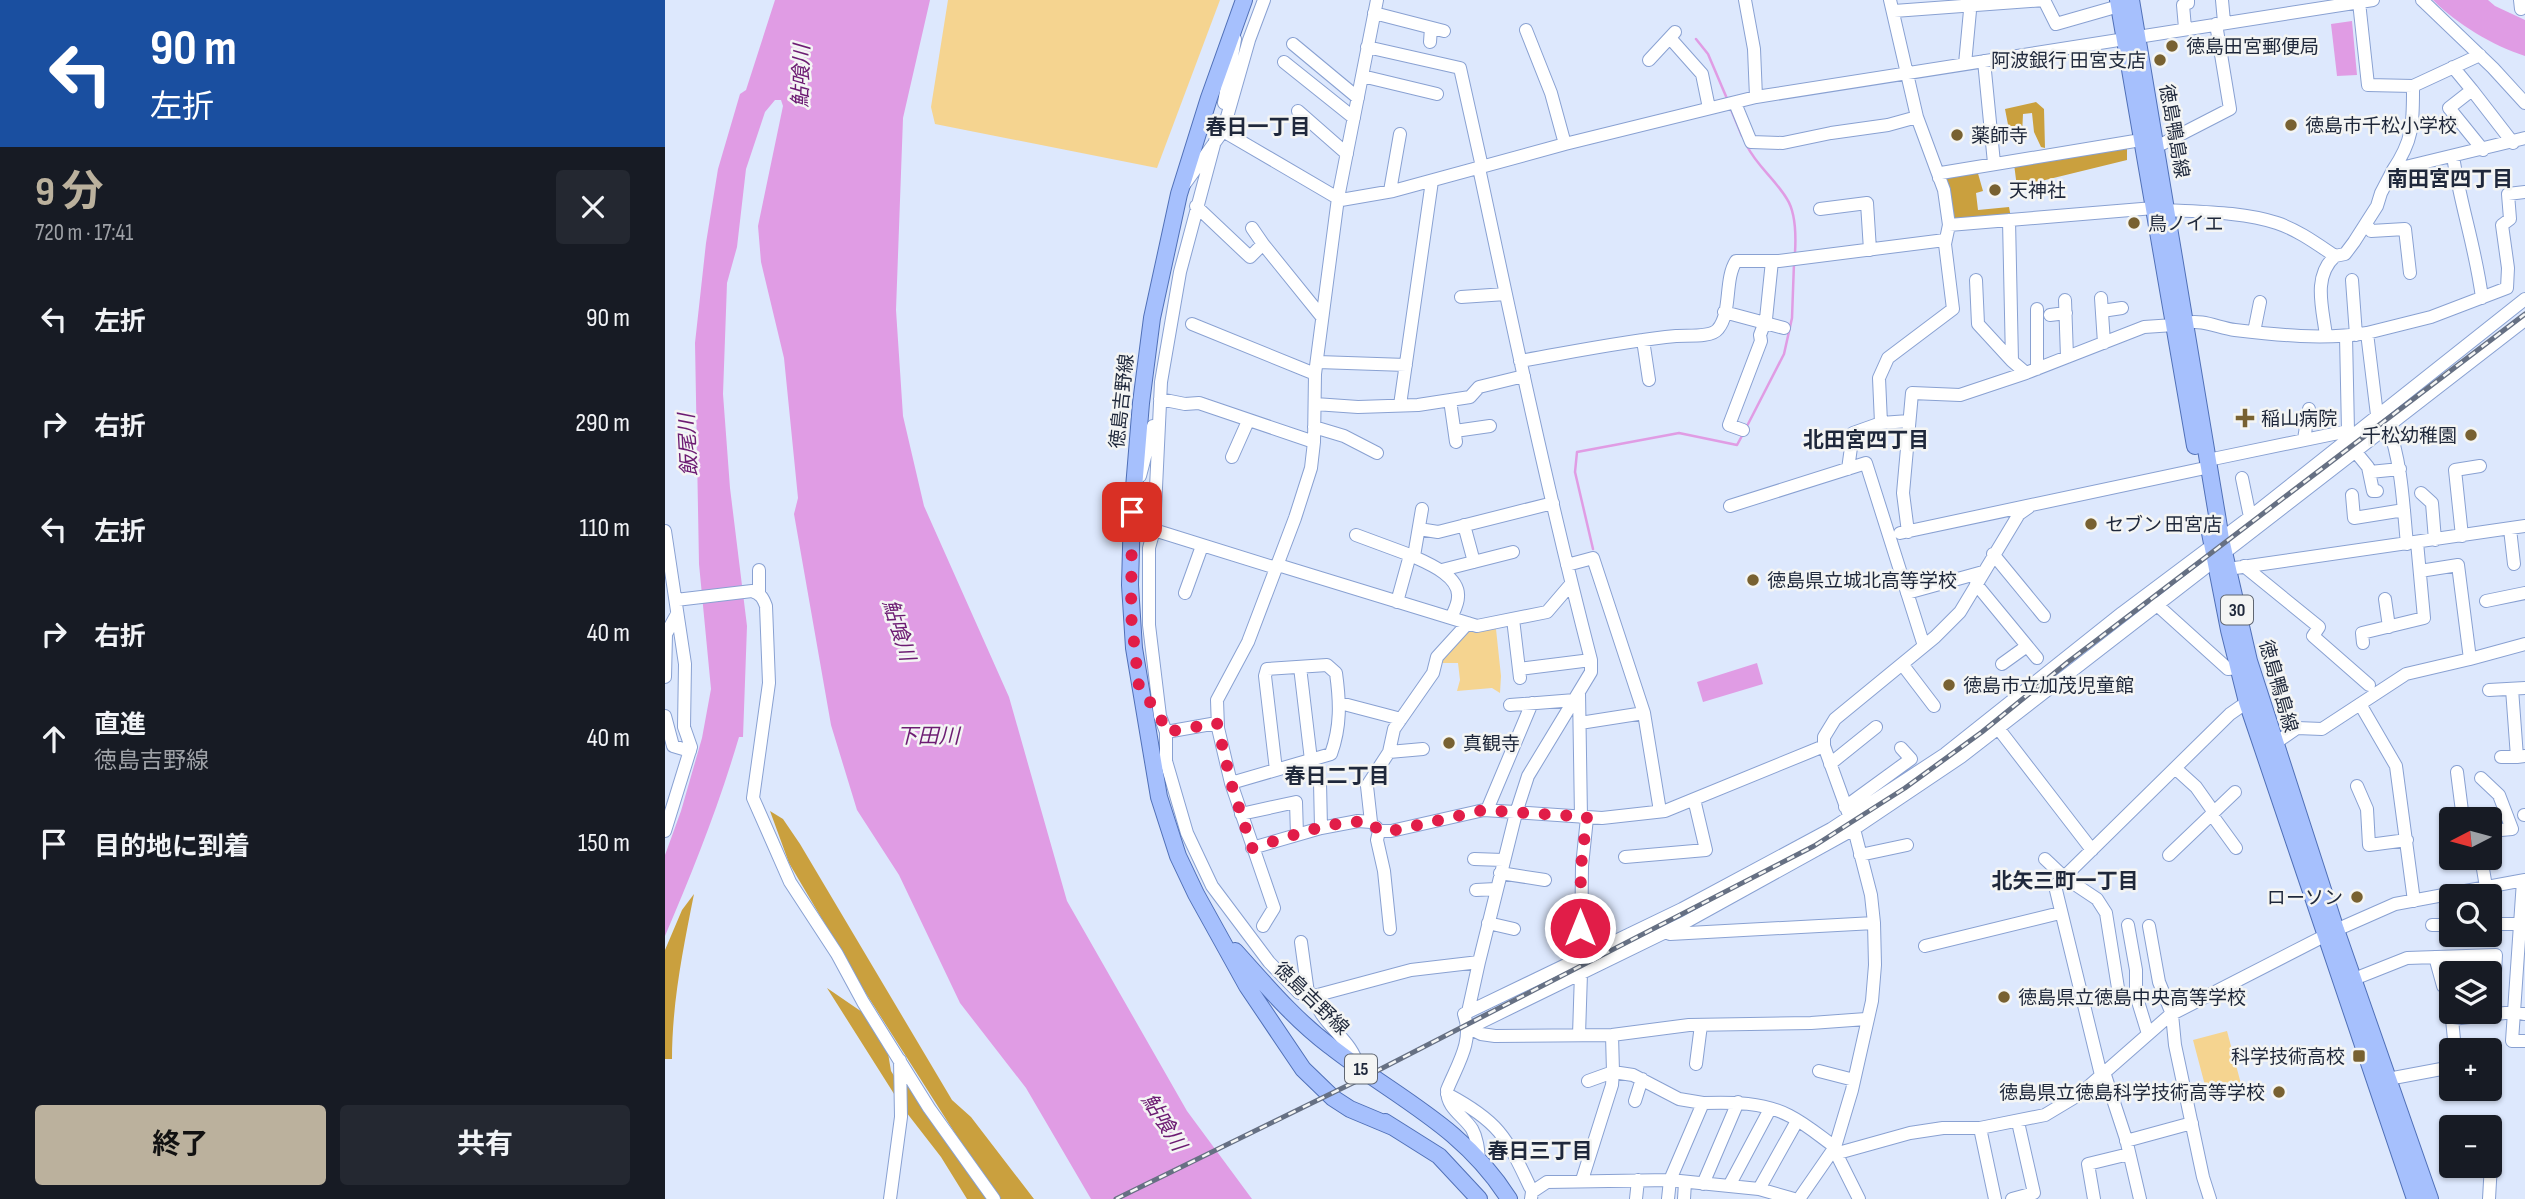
<!DOCTYPE html>
<html lang="ja">
<meta charset="utf-8">
<style>
:root{--surface:#171b24;--page:#242831;--text:#f1f3f6;--muted:#9ea1a6;--accent:#bbb19d}
body{margin:0;font-family:"Sofia Sans Condensed","Noto Sans JP",sans-serif;background:var(--page);color:var(--text);height:100vh;display:flex;flex-direction:column;font-size:26px;white-space:nowrap}
*{box-sizing:border-box;margin:0}
p{font-size:23px;color:var(--muted)}
.icon{flex:none;width:38px;height:38px;fill:none;stroke:currentColor;stroke-width:2;stroke-linecap:round;stroke-linejoin:round}
.map{position:relative;flex:1;overflow:hidden}
.drawer{display:flex;flex-direction:column;background:var(--surface);width:665px}
.drawer>*{flex:none}
.banner{background:#1a4fa0;color:#fff;overflow:hidden}
.needle{width:46px;rotate:264deg}
.fabs{position:absolute;left:1774px;top:807px;display:grid;gap:14px}
.fabs a{display:grid;place-items:center;width:63px;height:63px;border-radius:7px;background:var(--surface);box-shadow:0 2px 5px #0004;font-size:35px}
.pin{position:absolute;display:grid;place-items:center;width:60px;height:60px;color:#fff;margin:-30px;border-radius:14px;box-shadow:0 4px 10px #0006}
.me{position:absolute;width:77px;margin:-38px;rotate:0deg;stroke-linejoin:round;filter:drop-shadow(0 0 5px #0008)}
.turn{display:flex;align-items:center;gap:24px;height:147px;padding:0 35px;font-size:32px}
.turn .icon{width:91px;height:91px;stroke-width:2.5}
.turn b{display:block;font-size:49px;line-height:60px}
.round{display:grid;place-items:center;flex:none;width:74px;height:74px;border-radius:7px;background:var(--page)}
.headline{display:flex;align-items:center;justify-content:space-between;height:119px;padding:0 35px}
h1{font-size:42px;font-weight:700;line-height:52px;color:var(--accent)}
.button{display:flex;gap:14px;margin-top:auto;padding:14px 35px}
.button a{flex:1;height:80px;border-radius:7px;background:var(--accent);color:#111;font-size:28px;font-weight:700;line-height:80px;text-align:center}
.button a+a{background:var(--page);color:var(--text)}
ul{padding:0;list-style:none}
li{display:flex;align-items:center;gap:21px;height:105px;padding:0 35px}
li div{flex:1}
li b{display:block;font-size:26px}
li em{font-style:normal}
main{display:flex;flex:1;min-height:0}
.map>svg:first-child{display:block}
</style>
<main>
<section class="drawer">
<div class="banner">
<div class="turn"><svg class="icon" aria-label="left" viewBox="0 0 24 24"><path d="M17 20v-9H6M10 6l-5 5 5 5"/></svg><div><b>90 m</b>左折</div></div>
</div>
<div class="headline"><div><h1>9 分</h1><p>720 m · 17:41</p></div><a class="round"><svg class="icon" aria-label="close" viewBox="0 0 24 24"><path d="M6 6l12 12M18 6L6 18"/></svg></a></div>
<ul>
<li><svg class="icon" aria-label="left" viewBox="0 0 24 24"><path d="M17 20v-9H6M10 6l-5 5 5 5"/></svg><div><b>左折</b></div><em>90 m</em></li>
<li><svg class="icon" aria-label="right" viewBox="0 0 24 24"><path d="M7 20v-9h11M14 6l5 5-5 5"/></svg><div><b>右折</b></div><em>290 m</em></li>
<li><svg class="icon" aria-label="left" viewBox="0 0 24 24"><path d="M17 20v-9H6M10 6l-5 5 5 5"/></svg><div><b>左折</b></div><em>110 m</em></li>
<li><svg class="icon" aria-label="right" viewBox="0 0 24 24"><path d="M7 20v-9h11M14 6l5 5-5 5"/></svg><div><b>右折</b></div><em>40 m</em></li>
<li><svg class="icon" aria-label="ahead" viewBox="0 0 24 24"><path d="M12 20V5M6 11l6-6 6 6"/></svg><div><b>直進</b><p>徳島吉野線</p></div><em>40 m</em></li>
<li><svg class="icon" aria-label="arrive" viewBox="0 0 24 24"><path d="M6 21V4h12l-3 4 3 4H6"/></svg><div><b>目的地に到着</b></div><em>150 m</em></li>
</ul>
<div class="button"><a>終了</a><a>共有</a></div>
</section>
<div class="map">
<svg width="1860" height="1199" viewBox="0 0 1860 1199">
<rect width="100%" height="100%" fill="#dde8fd"/>
<path fill="#f5d490" d="M 283,0 L 555,0 L 492,168 L 270,124 L 266,107 Z
M 804,627 L 811,630 L 831,629 L 836,676 L 835,693 L 827,688 L 792,691 L 795,680 L 793,663 L 775,663 Z
M 1562,1031 L 1576,1084 L 1542,1093 L 1528,1040 Z"/>
<path fill="#caa03e" d="M 1371,102 L 1379,109 L 1380,148 L 1376,147 L 1369,132 L 1367,113 L 1358,114 L 1357,135 L 1345,135 L 1340,109 Z
M 1462,147 L 1462,160 L 1352,187 L 1349,164 Z
M 1312,170 L 1318,191 L 1311,193 L 1313,210 L 1344,207 L 1346,218 L 1286,221 L 1279,177 Z
M 105,811 L 118,819 L 135,844 L 287,1100 L 306,1117 L 369,1199 L 332,1199 L 200,992 L 124,863 Z
M 29,894 C 18,949 7,1003 7,1059 L 0,1059 L 0,950 L 17,910 Z
M 162,988 L 197,1012 L 223,1053 L 226,1071 L 236,1087 L 242,1080 L 324,1199 L 302,1199 L 276,1157 L 238,1108 Z"/>
<path fill="#e09ce4" d="M 110,0 L 265,0 L 238,118 L 231,310 L 238,416 L 259,506 L 344,697 L 402,901 L 522,1111 L 587,1199 L 426,1199 L 361,1088 L 295,1003 L 234,875 L 192,810 L 166,725 L 129,514 L 133,498 L 119,358 L 96,262 L 93,226 L 118,106 L 116,100 L 110,100 L 100,112 L 81,169 L 72,247 L 62,283 L 58,394 L 65,488 L 82,626 L 78,737 L 74,737 C 54,805 28,871 0,936 L 0,855 L 16,811 L 37,738 L 46,689 L 34,564 L 30,343 L 41,243 L 53,169 L 75,94 L 81,90 Z
M 1768,0 L 1823,0 L 1830,6 L 1860,20 L 1860,56 C 1827,45 1793,25 1768,0 Z
M 1687,21 L 1692,75 L 1672,76 L 1666,24 Z
M 1092,663 L 1098,684 L 1038,702 L 1032,682 Z"/>
<g fill="none" stroke-linecap="round" stroke-linejoin="round">
<path stroke="#e09ce4" stroke-width="2.5" d="M 1031,39 L 1043,54 L 1063,101
M 1065,107 L 1077,136
M 1082,146 C 1092,166 1110,179 1122,199 C 1131,213 1131,236 1130,253
M 1081,428 L 1119,354 L 1127,318 L 1129,263
M 928,549 L 910,472 L 912,452 L 1014,433 L 1072,445 L 1078,434"/>
<g stroke="#89a1d2" stroke-width="14">
<path id="minor" d="M 1080,0 L 1089,49 L 1091,97
M 1225,0 L 1252,117 L 1279,190 L 1284,225 L 1280,244 L 1288,309 L 1223,358 L 1214,378 L 1216,423 L 1244,421
M 1557,0 L 1559,22
M 1757,0 L 1828,68 L 1860,103
M 1855,0 L 1856,9
M 1694,2 L 1703,85 L 1748,86 L 1815,55
M 1229,11 L 1379,0 L 1391,24 L 1454,6
M 709,13 L 779,31
M 1520,28 L 1518,5 L 1523,3 L 1523,0
M 861,30 L 886,93 L 900,144
M 1005,38 L 1037,74 L 1044,108
M 765,42 L 766,28
M 628,44 L 693,98
M 702,47 L 795,68 L 817,167
M 984,60 L 1010,32
M 1319,61 L 1329,163
M 619,62 L 689,118
M 1300,64 L 1306,0
M 1788,67 L 1807,90 L 1784,108 L 1818,150
M 697,76 L 772,94
M 1748,86 C 1748,122 1749,139 1728,170 L 1860,138
M 1807,90 L 1848,143
M 559,103 L 570,39
M 1070,103 L 1086,142 L 1118,143 L 1166,133 L 1223,125 L 1252,117
M 633,111 L 682,154
M 558,131 L 584,40 L 599,0
M 550,141 L 515,272 L 496,382 L 489,530 L 484,548 L 484,625 L 495,716 L 501,732 L 501,761 L 522,833 L 547,886 L 604,962 L 634,993 L 645,993 L 649,996 L 746,970 L 814,962 L 851,813 L 863,776 L 926,672 L 926,660 C 884,498 849,333 814,168
M 1490,145 L 1497,144 L 1565,109 L 1551,24
M 1788,156 C 1795,204 1811,249 1817,298
M 1274,178 L 1276,173 L 1476,140
M 519,185 L 558,131 L 676,200 L 728,191 L 900,144 L 1091,97 L 1708,0
M 725,191 L 735,134
M 531,206 L 585,257 L 598,244 L 657,317
M 1155,209 L 1202,203 L 1205,250
M 1502,210 C 1538,212 1578,212 1612,223 C 1633,230 1652,244 1670,256 L 1680,254 L 1689,242 L 1712,206 L 1716,193 L 1728,170
M 1344,220 L 1347,361 L 1361,373
M 1701,224 L 1706,231 L 1740,229 L 1745,273
M 1284,225 L 1489,208
M 587,228 L 598,244
M 1311,280 L 1313,324 L 1347,361
M 1687,280 L 1691,335
M 796,297 L 841,294
M 1436,298 L 1439,343
M 1400,300 L 1402,357
M 1437,311 L 1457,308
M 1059,312 L 1119,328
M 1385,315 L 1401,313
M 1521,323 C 1537,319 1554,328 1570,330 C 1613,335 1658,340 1702,333 L 1712,415
M 527,324 L 650,374
M 1589,332 L 1595,302
M 1702,333 L 1766,317 L 1842,288 L 1843,268 L 1837,225 L 1845,219 L 1843,194 L 1860,192
M 1661,336 C 1658,309 1647,277 1670,256
M 1681,336 L 1683,431
M 978,340 L 984,380
M 855,361 C 907,352 959,341 1011,336 C 1022,335 1046,338 1053,329 C 1067,312 1059,280 1071,261 L 1114,261 L 1280,240
M 653,362 L 741,365
M 1372,369 L 1372,309
M 495,399 L 520,404 L 534,403 L 649,442 L 650,374 L 673,198 L 712,0
M 785,400 L 791,442
M 650,404 L 693,407 L 753,405 L 805,397 L 814,387 L 859,376
M 735,405 L 767,181
M 1723,426 C 1737,464 1738,504 1742,544
M 649,427 L 679,436 L 712,453
M 1078,430 L 1064,425 L 1096,341 L 1095,335 L 1101,319 L 1107,261
M 790,431 L 825,426
M 1639,439 L 1644,409
M 1690,451 L 1703,467 L 1708,491 L 1712,491
M 567,457 L 583,421
M 1543,460 L 1683,431 L 1687,435
M 1183,469 L 1188,433 L 1216,423
M 1705,472 L 1735,469
M 475,476 L 488,426
M 1577,478 L 1585,517
M 1756,493 L 1767,503 L 1770,540
M 1687,495 L 1689,518 L 1739,510
M 1065,506 L 1201,463 L 1259,646
M 799,525 L 809,562
M 754,529 L 773,532 L 888,503
M 1845,529 L 1849,564
M 489,530 L 611,568
M 0,531 L 20,664 L 19,727 L 26,747 L 0,831
M 1243,532 L 1238,493 L 1247,393 L 1295,395 L 1361,373 L 1479,327 L 1509,325
M 1235,533 L 1545,467
M 691,535 L 745,555
M 1797,536 L 1790,470 L 1815,466
M 1328,554 L 1379,616
M 749,556 L 757,509
M 613,565 L 812,626 L 882,612 L 906,584
M 902,565 L 928,558 L 979,713 L 995,811
M 1579,566 L 1654,627 L 1648,636 L 1704,685
M 1563,569 L 1860,526
M 777,570 L 848,552
M 1311,584 L 1372,658
M 94,593 L 94,570
M 520,593 L 537,546
M 1242,593 L 1318,572
M 1720,599 L 1724,627
M 11,600 L 87,591 C 96,594 98,598 101,606 L 104,683 L 88,798 L 125,882 L 172,954 L 198,1002 L 264,1108 L 329,1199
M 1821,601 L 1860,593
M 732,602 L 745,555 C 760,562 795,575 793,597 C 793,604 789,611 786,618
M 1491,604 L 1563,669 L 1573,668
M 848,619 L 855,678
M 1698,643 L 1697,633 L 1759,618 L 1752,542
M 1805,659 L 1860,644
M 1237,664 L 1269,706
M 1337,664 L 1362,646
M 854,669 L 926,660
M 0,677 L 1,634 L 12,614
M 1847,689 L 1852,757 L 1860,756
M 1824,690 L 1860,688
M 914,692 L 916,817
M 675,703 L 736,719
M 1695,704 L 1731,766 L 1749,901
M 845,705 L 910,700
M 0,716 L 8,746 L 25,751
M 915,723 L 979,713
M 1333,728 L 1427,850
M 501,732 L 552,723
M 1609,744 L 1632,728 L 1657,729 L 1741,674 L 1805,659 L 1793,565 L 1755,571
M 724,752 L 758,749
M 1836,757 L 1852,757
M 1165,764 L 1211,727
M 1510,768 L 1531,787 L 1548,811
M 1792,772 L 1798,819
M 1816,778 L 1834,795 L 1847,829 L 1825,831
M 566,783 L 666,754 C 676,726 675,702 671,673 L 662,665 L 602,669 L 600,676 L 611,770
M 1692,786 L 1702,809 L 1704,845 L 1742,840
M 1180,807 L 1246,759 L 1236,748
M 822,810 L 867,703
M 576,814 L 631,802 L 632,835
M 1547,815 L 1571,848
M 1859,815 L 1860,815
M 711,827 L 714,831 L 712,840 L 719,871 L 725,929
M 656,828 L 693,821 L 706,822 L 702,786 L 724,752 L 729,729 L 768,673 L 772,657 L 803,623
M 714,831 L 726,831 L 819,810 L 937,818 L 1000,811 L 1159,746
M 587,848 L 656,828 L 655,782 L 649,775 L 646,760 L 635,667
M 1195,855 L 1242,845
M 1504,855 L 1570,792
M 960,857 L 1041,850 L 1029,799
M 809,859 L 838,860
M 1380,859 L 1399,877 L 1432,899 L 1441,913 L 1453,988
M 835,873 L 880,880
M 1858,881 L 1847,1041 L 1860,1041
M 1821,887 L 1817,863 L 1822,858
M 811,890 L 831,889
M 823,923 L 849,929
M 1825,924 L 1855,924
M 1463,925 L 1471,970 L 1471,995 L 1483,1034
M 1767,925 L 1787,925
M 598,926 L 609,908 L 566,783 L 553,728 L 552,700 L 583,642 L 630,518 L 646,468 L 649,442
M 1484,926 L 1494,982 L 1507,1014 L 1510,1045 L 1538,1177 L 1545,1199
M 1000,932 L 1005,934 L 1209,923
M 636,942 L 643,993
M 1260,946 L 1395,913
M 1770,957 L 1778,986 L 1787,987
M 916,958 L 917,866 L 922,818
M 1689,979 L 1742,958 L 1831,955 L 1829,990 L 1825,990
M 649,996 C 654,1024 688,1039 693,1067
M 803,1012 L 814,962
M 804,1028 L 1019,923 L 1189,829 L 1296,757 L 1860,320
M 804,1028 L 816,1034 L 830,1036 L 947,1035 L 1024,1025 L 1146,1023 L 1201,1019
M 914,1035 L 916,973
M 1790,1050 L 1787,1019 L 1849,1012 L 1860,1014
M 1031,1064 L 1036,1025
M 1154,1071 L 1189,1080
M 1439,1072 L 1461,1139 L 1475,1199
M 1436,1075 L 1390,886 L 1565,714 L 1588,698
M 1723,1079 L 1787,1067
M 782,1094 C 833,1121 841,1136 865,1187
M 970,1101 L 977,1079
M 1038,1103 C 1067,1102 1099,1102 1125,1116 C 1141,1124 1156,1137 1170,1147
M 1315,1128 L 1330,1199
M 1461,1141 L 1527,1123
M 1171,1153 L 1194,1199
M 1166,1155 L 1245,1133 L 1278,1128 L 1315,1128 L 1380,1115 L 1415,1094 L 1505,1015 L 1671,930 L 1730,904 L 1860,880
M 814,1158 C 813,1148 812,1138 807,1129 C 798,1115 782,1109 782,1090 C 792,1065 809,1041 799,1014 L 1017,909 L 1166,829 L 1280,754 L 1457,613 L 1585,517 L 1860,299
M 917,1180 L 947,1085 L 948,1072 L 923,1081
M 1038,1184 L 1073,1102
M 1064,1186 L 1105,1109
M 1094,1189 L 1132,1121
M 225,1199 L 236,1117 L 235,1060
M 866,1199 L 867,1192 L 882,1182 L 1005,1180 L 1038,1103 L 1014,1099 L 968,1075 L 948,1072 L 947,1035
M 971,1199 L 973,1180
M 1003,1199 L 1005,1180 L 1094,1189 L 1129,1199
M 1019,1199 L 1020,1182
M 1134,1199 L 1170,1147 L 1187,1090 L 1207,1001 L 1210,965 L 1209,923 L 1206,895 L 1189,829 L 1159,746 L 1159,737 L 1170,719 L 1270,637 L 1295,612 L 1354,514 L 1364,507
M 1347,1199 L 1369,1193 L 1353,1122
M 1429,1199 L 1423,1164 L 1464,1154
M 1824,1199 L 1827,1146"/>
</g>
<g stroke="#5070b8" stroke-width="18">
<path id="major" d="M 579,0 L 544,98 L 514,194 L 487,318 L 476,403 L 467,512 L 465,585 L 469,648 L 494,797 L 513,856 L 531,894 L 582,986 L 638,1069 L 668,1098 L 685,1109 L 728,1127
M 1453,0 L 1530,446
M 1466,0 L 1556,539 L 1584,661 L 1671,930 L 1765,1199
M 1545,533 L 1564,630 L 1582,702 L 1750,1199
M 570,951 C 600,984 629,1019 665,1046 C 731,1098 798,1126 844,1199
M 720,1122 L 774,1156 L 814,1199"/>
</g>
<use href="#minor" stroke="#fff" stroke-width="12"/>
<use href="#major" stroke="#a6c0fd" stroke-width="16"/>
<g stroke="#667083" stroke-width="5">
<path id="rail" d="M 451,1199 L 704,1075 L 1149,846 L 1240,788 L 1317,732 L 1403,662 L 1860,314"/>
</g>
<use href="#rail" stroke="#f4f5f4" stroke-width="2.5" stroke-dasharray="8" stroke-linecap="butt"/>
</g>
<g fill="none" stroke-linecap="round" stroke-linejoin="round">
<path stroke="#e11d48" stroke-width="12" stroke-dasharray="0 21.6" d="M 467,512 L 466,615 L 474,687 L 495,716 L 501,732 L 552,723 L 566,783 L 587,848 C 625,837 667,819 706,822 L 714,831 L 726,831 L 819,810 L 922,817 L 916,866 L 915,928"/>
</g>
<g fill="#786131" stroke="#f4f5f4" stroke-width="2.5">
<circle cx="1507" cy="46" r="7"/>
<circle cx="1495" cy="60" r="7"/>
<circle cx="1626" cy="125" r="7"/>
<circle cx="1292" cy="135" r="7"/>
<circle cx="1330" cy="190" r="7"/>
<circle cx="1469" cy="223" r="7"/>
<path d="M1576.5 407.5h7v7h7v7h-7v7h-7v-7h-7v-7h7z"/>
<circle cx="1806" cy="435" r="7"/>
<circle cx="1426" cy="524" r="7"/>
<circle cx="1088" cy="580" r="7"/>
<circle cx="1284" cy="685" r="7"/>
<circle cx="784" cy="743" r="7"/>
<circle cx="1692" cy="897" r="7"/>
<circle cx="1339" cy="997" r="7"/>
<rect x="1687" y="1049" width="14" height="14" rx="3.5"/>
<circle cx="1614" cy="1092" r="7"/>
</g>
<g text-anchor="middle" stroke-width="5" stroke-linejoin="round" paint-order="stroke">
<g fill="#f4f5f4" stroke="#5f6672" stroke-width="2">
<rect x="1556" y="595.5" width="32" height="29" rx="5"/>
<rect x="680" y="1054.5" width="32" height="29" rx="5"/>
</g>
<g font-size="18" font-weight="bold" fill="#1f283b">
<text x="1572" y="616">30</text>
<text x="696" y="1075">15</text>
</g>
<g font-size="19" fill="#1f283b" stroke="#f4f5f4" text-anchor="start">
<text x="1521" y="53">徳島田宮郵便局</text>
<text x="1481" y="67" text-anchor="end">阿波銀行 田宮支店</text>
<text x="1640" y="132">徳島市千松小学校</text>
<text x="1306" y="142">薬師寺</text>
<text x="1344" y="197">天神社</text>
<text x="1483" y="230">鳥ノイエ</text>
<text x="1596" y="425">稲山病院</text>
<text x="1792" y="442" text-anchor="end">千松幼稚園</text>
<text x="1440" y="531">セブン 田宮店</text>
<text x="1102" y="587">徳島県立城北高等学校</text>
<text x="1298" y="692">徳島市立加茂児童館</text>
<text x="798" y="750">真観寺</text>
<text x="1678" y="904" text-anchor="end">ローソン</text>
<text x="1353" y="1004">徳島県立徳島中央高等学校</text>
<text x="1680" y="1063" text-anchor="end">科学技術高校</text>
<text x="1600" y="1099" text-anchor="end">徳島県立徳島科学技術高等学校</text>
</g>
<g font-size="19" fill="#1f283b" stroke="#f4f5f4">
<text transform="translate(1510 131) rotate(80)" y="7">徳島鴨島線</text>
<text transform="translate(456 401) rotate(-84)" y="7">徳島吉野線</text>
<text transform="translate(1614 686) rotate(74)" y="7">徳島鴨島線</text>
<text transform="translate(647 998) rotate(44)" y="7">徳島吉野線</text>
</g>
<g font-size="21" font-style="italic" fill="#6c1b72" stroke="#f4f5f4">
<text transform="translate(136 76) rotate(-88)" y="7">鮎喰川</text>
<text transform="translate(23 445) rotate(-93)" y="7">飯尾川</text>
<text transform="translate(234 630) rotate(73)" y="7">鮎喰川</text>
<text x="263" y="743">下田川</text>
<text transform="translate(499 1122) rotate(58)" y="7">鮎喰川</text>
</g>
<g font-size="21" font-weight="bold" fill="#1f283b" stroke="#f4f5f4">
<text x="593" y="134">春日一丁目</text>
<text x="1785" y="186">南田宮四丁目</text>
<text x="1201" y="447">北田宮四丁目</text>
<text x="672" y="783">春日二丁目</text>
<text x="1400" y="888">北矢三町一丁目</text>
<text x="875" y="1158">春日三丁目</text>
</g>
</g>
</svg>
<div class="fabs">
<a><svg class="needle" viewBox="-14 -14 28 28"><path d="M0-13l5 13h-10z" fill="#e53935"/><path d="M0 13l5-13h-10z" fill="#9ea1a6"/></svg></a>
<a><svg class="icon" aria-label="search" viewBox="0 0 24 24"><circle cx="10" cy="10" r="6"/><path d="M15 15l6 6"/></svg></a>
<a><svg class="icon" aria-label="layers" viewBox="0 0 24 24"><path d="M12 4l9 5-9 5-9-5zM3 14l9 5 9-5"/></svg></a>
<a>+</a>
<a>−</a>
</div>
<div class="pin" style="left:467px;top:512px;background:#d93025"><svg class="icon" aria-label="arrive" viewBox="0 0 24 24"><path d="M6 21V4h12l-3 4 3 4H6"/></svg></div>
<svg class="me" style="left:915px;top:928px" viewBox="-20 -20 40 40"><circle r="17" fill="#e11d48" stroke="#fff" stroke-width="3"/><path d="M0-11L8 9 0 5-8 9z" fill="#fff"/></svg>
</div>
</main>
